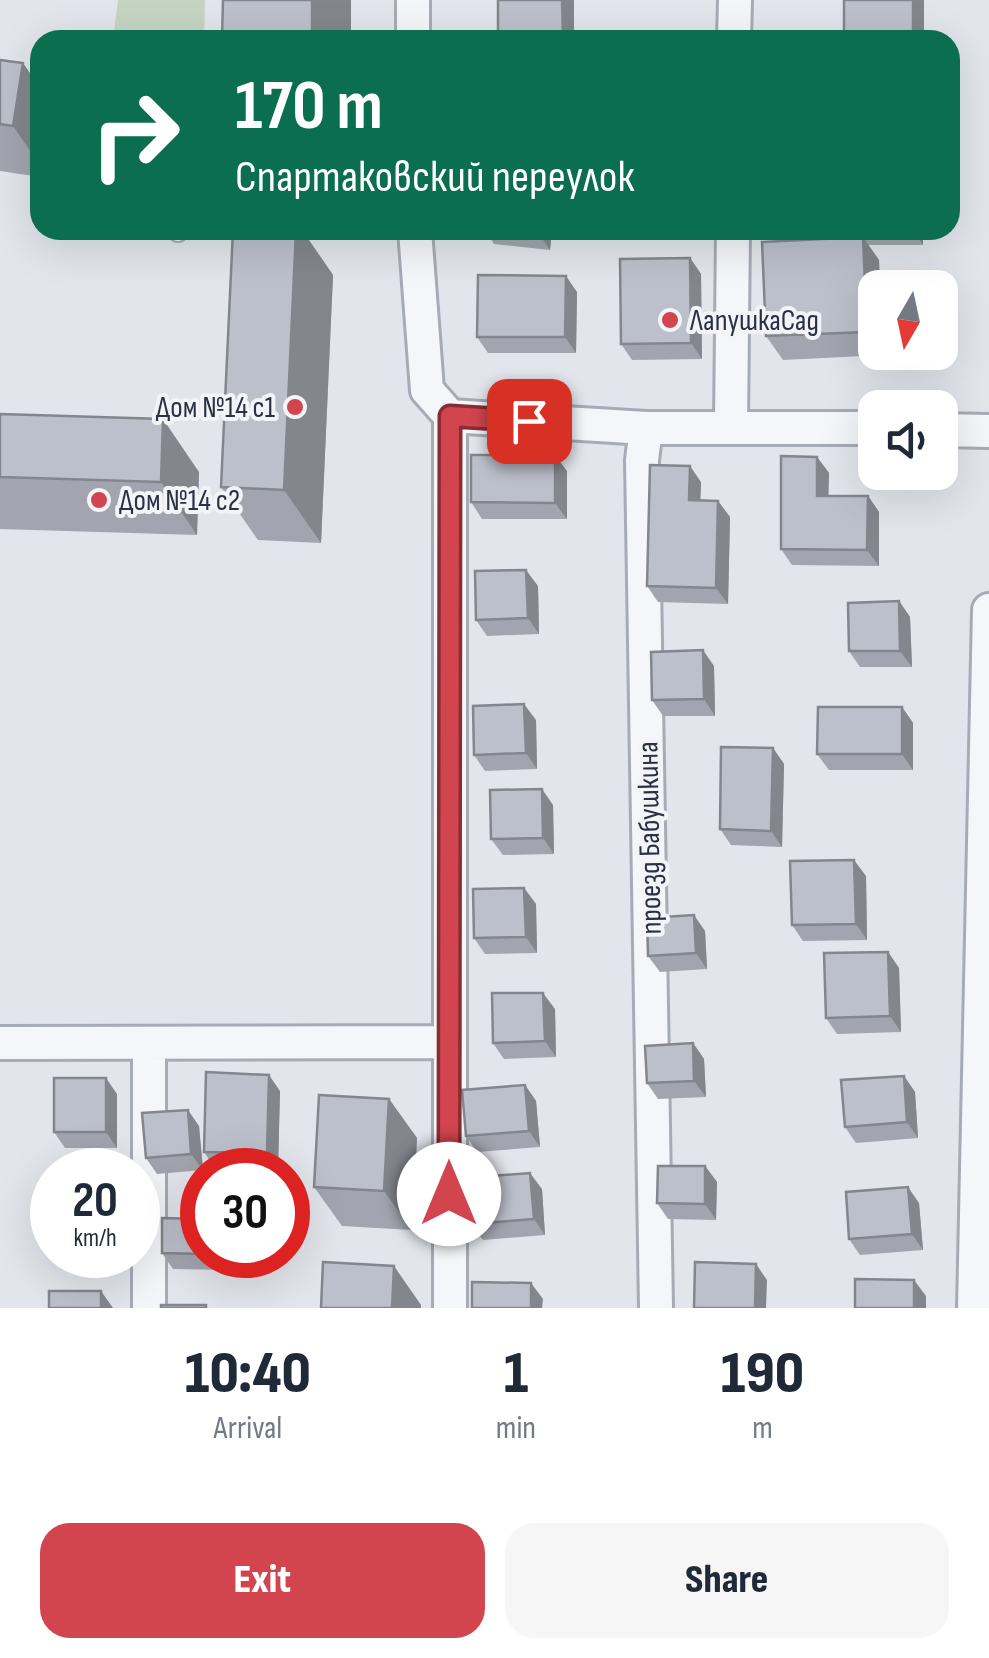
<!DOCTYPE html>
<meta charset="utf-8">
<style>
:root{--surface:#fff;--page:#f6f6f7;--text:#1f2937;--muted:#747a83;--accent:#d2454e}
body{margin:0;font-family:"Sofia Sans Condensed",sans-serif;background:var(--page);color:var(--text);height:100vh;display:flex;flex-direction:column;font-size:38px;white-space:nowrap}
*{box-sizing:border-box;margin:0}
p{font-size:32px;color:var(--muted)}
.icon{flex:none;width:55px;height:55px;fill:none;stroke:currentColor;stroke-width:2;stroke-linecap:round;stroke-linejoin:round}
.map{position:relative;height:1308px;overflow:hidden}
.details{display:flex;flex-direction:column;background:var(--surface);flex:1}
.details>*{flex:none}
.top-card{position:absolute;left:30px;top:30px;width:930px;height:210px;border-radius:30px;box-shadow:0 10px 40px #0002;background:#0b6e4f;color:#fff;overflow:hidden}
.needle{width:65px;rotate:189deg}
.buttons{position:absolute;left:858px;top:270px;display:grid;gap:20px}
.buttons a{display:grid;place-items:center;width:100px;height:100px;border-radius:20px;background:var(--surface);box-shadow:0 10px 40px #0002;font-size:50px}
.speed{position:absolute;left:30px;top:1148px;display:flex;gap:20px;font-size:50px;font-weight:700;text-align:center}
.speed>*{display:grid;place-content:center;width:130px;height:130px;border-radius:50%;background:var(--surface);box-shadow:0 10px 40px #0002;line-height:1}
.speed small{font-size:25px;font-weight:400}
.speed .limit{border:15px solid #d22;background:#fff;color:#111}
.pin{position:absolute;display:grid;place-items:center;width:85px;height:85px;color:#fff;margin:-42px;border-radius:20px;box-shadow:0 5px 15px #0006}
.me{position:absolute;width:110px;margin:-55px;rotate:0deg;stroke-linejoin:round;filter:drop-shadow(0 0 8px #0008)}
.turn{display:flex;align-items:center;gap:35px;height:210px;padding:0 40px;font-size:45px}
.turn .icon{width:130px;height:130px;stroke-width:2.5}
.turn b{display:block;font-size:70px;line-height:85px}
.eta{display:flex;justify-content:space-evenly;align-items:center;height:170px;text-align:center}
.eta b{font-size:60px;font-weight:800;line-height:70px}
.cta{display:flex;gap:20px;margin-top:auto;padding:20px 40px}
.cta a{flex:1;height:115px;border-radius:30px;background:var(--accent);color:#fff;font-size:40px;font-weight:800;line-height:115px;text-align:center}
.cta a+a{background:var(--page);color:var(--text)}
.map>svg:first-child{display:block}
</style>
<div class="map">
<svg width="989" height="1308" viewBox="0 0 989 1308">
<rect width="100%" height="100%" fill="#e2e5eb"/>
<path fill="#c6d5c3" d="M 118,0 L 205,0 L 204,40 L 113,40 Z"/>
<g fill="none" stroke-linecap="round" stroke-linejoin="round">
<g stroke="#a7abb6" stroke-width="22">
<path id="lane" d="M 178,232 L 179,230"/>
</g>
<g stroke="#a7abb6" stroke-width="38">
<path id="street" d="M 413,40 L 413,0
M 734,40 L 735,0
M 415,230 L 427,390 L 450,416 L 450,1308
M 450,416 L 646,428 L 875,428
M 731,425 L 733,230
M 646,428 L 642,460 L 656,1308
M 940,430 L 989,431
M 0,1043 L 448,1042
M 149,1045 L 149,1308
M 974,1308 L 989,610"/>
</g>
<use href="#lane" stroke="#f5f6f9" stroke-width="18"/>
<use href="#street" stroke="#f5f6f9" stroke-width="32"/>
</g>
<path fill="#a2a5af" d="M 0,60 L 23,63 L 40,88 L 40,177 L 0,171 Z
M 233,230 L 302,230 L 333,275 L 321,543 L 258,540 L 221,487 Z
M 485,230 L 552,230 L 550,250 L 494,244 Z
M 844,230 L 923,230 L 923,245 L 868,245 L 879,260 L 880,288 L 875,288 L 875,352 L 883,352 L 883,355 L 783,360 L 766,336 L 849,238 Z
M 690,258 L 701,274 L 702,359 L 632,360 L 621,344 Z
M 577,292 L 576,353 L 488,353 L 477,337 Z
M 0,414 L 199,472 L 197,535 L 0,529 Z
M 817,457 L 829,473 L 828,496 L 868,496 L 879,512 L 879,566 L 792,565 L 781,549 Z
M 567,471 L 567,519 L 482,519 L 471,502 Z
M 701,482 L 700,500 L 718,501 L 730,517 L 728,604 L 658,602 L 647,586 Z
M 538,586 L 539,634 L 487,636 L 476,620 Z
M 899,601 L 910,617 L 912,667 L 860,667 L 849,651 Z
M 714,666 L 715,716 L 663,716 L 652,700 Z
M 902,707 L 913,723 L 913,770 L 829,770 L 817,754 Z
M 536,720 L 537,769 L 485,771 L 474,755 Z
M 773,748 L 784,764 L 782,847 L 731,845 L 720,829 Z
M 553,805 L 554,854 L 503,855 L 491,839 Z
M 866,876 L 867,940 L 803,941 L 792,925 Z
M 524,888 L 536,904 L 537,953 L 485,954 L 474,938 Z
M 705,931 L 707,969 L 660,972 L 648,956 Z
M 888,952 L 899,968 L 901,1032 L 837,1034 L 826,1018 Z
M 555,1009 L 556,1057 L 504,1059 L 493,1043 Z
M 693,1043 L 704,1059 L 706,1097 L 658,1099 L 647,1083 Z
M 904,1076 L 915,1092 L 918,1138 L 856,1143 L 845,1127 Z
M 525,1085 L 536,1101 L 540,1147 L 477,1152 L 466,1136 Z
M 280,1091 L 278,1169 L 215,1168 L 204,1152 Z
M 117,1094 L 117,1148 L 65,1148 L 54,1132 Z
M 389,1099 L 417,1138 L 412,1230 L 342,1226 L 314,1187 Z
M 199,1126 L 203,1170 L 157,1174 L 146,1158 Z
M 705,1166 L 717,1182 L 716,1220 L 668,1219 L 657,1203 Z
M 542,1189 L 545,1235 L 483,1240 L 471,1224 Z
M 919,1203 L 923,1250 L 860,1255 L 849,1239 Z
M 202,1219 L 202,1255 L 230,1255 L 230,1270 L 173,1269 L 162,1253 Z"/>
<path fill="#84868e" d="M 312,0 L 351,0 L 351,40 L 312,40 Z
M 562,0 L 574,0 L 574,40 L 563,39 Z
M 913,0 L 924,0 L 924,40 L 913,40 Z
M 23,63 L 40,88 L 40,165 L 13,126 Z
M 296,230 L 302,230 L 333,275 L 321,543 L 284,490 Z
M 540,230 L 552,230 L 550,250 L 539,234 Z
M 913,230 L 923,230 L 923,245 Z
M 863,237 L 879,260 L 880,288 L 875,288 L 875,343 L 867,332 Z
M 690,258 L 701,274 L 702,359 L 691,343 Z
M 566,276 L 577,292 L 576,353 L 565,337 Z
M 163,419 L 199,472 L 197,535 L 161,482 Z
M 555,455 L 567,471 L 567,519 L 555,503 Z
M 817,457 L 829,473 L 828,512 L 817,496 Z
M 690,466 L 701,482 L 700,516 L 689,500 Z
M 868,496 L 879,512 L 879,566 L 867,550 Z
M 718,501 L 730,517 L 728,604 L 716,588 Z
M 526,570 L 538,586 L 539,634 L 528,618 Z
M 899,601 L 910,617 L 912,667 L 900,651 Z
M 703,650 L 714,666 L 715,716 L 704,699 Z
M 524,704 L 536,720 L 537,769 L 526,753 Z
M 902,707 L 913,723 L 913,770 L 902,754 Z
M 773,748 L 784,764 L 782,847 L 771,831 Z
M 542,789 L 553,805 L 554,854 L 543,838 Z
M 854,860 L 866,876 L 867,940 L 856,924 Z
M 524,888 L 536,904 L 537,953 L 526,937 Z
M 694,915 L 705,931 L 707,969 L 696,953 Z
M 888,952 L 899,968 L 901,1032 L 890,1016 Z
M 543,993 L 555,1009 L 556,1057 L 545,1041 Z
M 693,1043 L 704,1059 L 706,1097 L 694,1081 Z
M 269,1075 L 280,1091 L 278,1169 L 267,1153 Z
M 904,1076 L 915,1092 L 918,1138 L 907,1122 Z
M 106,1078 L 117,1094 L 117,1148 L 106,1132 Z
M 525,1085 L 536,1101 L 540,1147 L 529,1131 Z
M 389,1099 L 417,1138 L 412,1230 L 384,1191 Z
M 188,1110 L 199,1126 L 203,1170 L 191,1154 Z
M 705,1166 L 717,1182 L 716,1220 L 705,1204 Z
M 530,1173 L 542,1189 L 545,1235 L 534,1219 Z
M 908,1187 L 919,1203 L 923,1250 L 912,1234 Z
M 219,1255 L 230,1255 L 230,1270 Z
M 756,1264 L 767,1280 L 766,1308 L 755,1308 Z
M 394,1266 L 421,1305 L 421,1308 L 392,1308 Z
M 914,1280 L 926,1296 L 926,1308 L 914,1308 Z
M 531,1283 L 543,1299 L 542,1308 L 531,1308 Z
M 101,1291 L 113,1308 L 101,1308 Z"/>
<path fill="#bcc0cb" stroke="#84868e" stroke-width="2.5" d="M 223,0 L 312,0 L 312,40 L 222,40 Z
M 498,0 L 562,0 L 563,39 L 498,39 Z
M 844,0 L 913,0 L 913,40 L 844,40 Z
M 0,60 L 23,63 L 13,126 L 0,124 Z
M 233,230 L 296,230 L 284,490 L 221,487 Z
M 503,230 L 540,230 L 539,234 Z
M 863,237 L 867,332 L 766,336 L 762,242 Z
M 690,258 L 691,343 L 621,344 L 620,259 Z
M 478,275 L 566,276 L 565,337 L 477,337 Z
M 0,414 L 163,419 L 161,482 L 0,477 Z
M 471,455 L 555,455 L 555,503 L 471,502 Z
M 781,456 L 817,457 L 817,496 L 868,496 L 867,550 L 781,549 Z
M 650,465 L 690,466 L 689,500 L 718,501 L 716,588 L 647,586 Z
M 526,570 L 528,618 L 476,620 L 475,571 Z
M 899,601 L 900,651 L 849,651 L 848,603 Z
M 703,650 L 704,699 L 652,700 L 651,652 Z
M 524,704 L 526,753 L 474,755 L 473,706 Z
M 818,707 L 902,707 L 902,754 L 817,754 Z
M 721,747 L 773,748 L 771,831 L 720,829 Z
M 542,789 L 543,838 L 491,839 L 490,790 Z
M 854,860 L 856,924 L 792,925 L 790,861 Z
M 524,888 L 526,937 L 474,938 L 473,889 Z
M 694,915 L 696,953 L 648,956 L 647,918 Z
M 888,952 L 890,1016 L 826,1018 L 824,953 Z
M 492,993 L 543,993 L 545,1041 L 493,1043 Z
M 693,1043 L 694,1081 L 647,1083 L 645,1046 Z
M 206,1072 L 269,1075 L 267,1153 L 204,1152 Z
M 904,1076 L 907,1122 L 845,1127 L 841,1080 Z
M 54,1078 L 106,1078 L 106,1132 L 54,1132 Z
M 525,1085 L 529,1131 L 466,1136 L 462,1090 Z
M 319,1095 L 389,1099 L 384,1191 L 314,1187 Z
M 188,1110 L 191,1154 L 146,1158 L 142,1113 Z
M 658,1166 L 705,1166 L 705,1204 L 657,1203 Z
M 530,1173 L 534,1219 L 471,1224 L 468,1178 Z
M 48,1182 L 52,1182 L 52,1234 L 47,1234 Z
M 908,1187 L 912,1234 L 849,1239 L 846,1192 Z
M 162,1218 L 202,1219 L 202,1254 L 162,1253 Z
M 323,1262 L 394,1266 L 392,1308 L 321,1308 Z
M 695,1262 L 756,1264 L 755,1308 L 694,1308 Z
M 855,1279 L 914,1280 L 914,1308 L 855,1308 Z
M 472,1282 L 531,1283 L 531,1308 L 472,1308 Z
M 49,1291 L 101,1291 L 101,1308 L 49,1308 Z
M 161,1305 L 206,1305 L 206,1308 L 161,1308 Z"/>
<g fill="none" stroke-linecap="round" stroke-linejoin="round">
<g stroke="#882d33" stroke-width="25">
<path id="route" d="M 449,1194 L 450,416 L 529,421"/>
</g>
<use href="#route" stroke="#d2454e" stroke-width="18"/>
</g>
<g fill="#d2454e" stroke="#f2f4f8" stroke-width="4">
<circle cx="670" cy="320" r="10"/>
<circle cx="295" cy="407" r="10"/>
<circle cx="99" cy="500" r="10"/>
</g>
<g text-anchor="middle" stroke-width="8" stroke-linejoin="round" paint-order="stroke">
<g font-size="30" fill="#2a3144" stroke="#f2f4f8" text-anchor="start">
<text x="690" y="330">ЛапушкаСад</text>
<text x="275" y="417" text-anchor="end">Дом №14 с1</text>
<text x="119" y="510">Дом №14 с2</text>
</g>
<g font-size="30" fill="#2a3144" stroke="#f2f4f8">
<text transform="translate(649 838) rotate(-91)" y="10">проезд Бабушкина</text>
</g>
</g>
</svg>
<div class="buttons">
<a><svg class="needle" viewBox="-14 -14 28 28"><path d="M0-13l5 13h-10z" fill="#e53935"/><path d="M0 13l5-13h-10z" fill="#747a83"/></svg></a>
<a><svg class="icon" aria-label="sound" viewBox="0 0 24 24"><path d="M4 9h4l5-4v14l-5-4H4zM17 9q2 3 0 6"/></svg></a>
</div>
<div class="speed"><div>20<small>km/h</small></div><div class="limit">30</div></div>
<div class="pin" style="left:529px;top:421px;background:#d93025"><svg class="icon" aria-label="arrive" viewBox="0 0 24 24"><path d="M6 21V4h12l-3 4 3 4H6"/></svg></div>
<svg class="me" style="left:449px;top:1194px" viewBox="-20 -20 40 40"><circle r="19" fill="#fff"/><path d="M0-13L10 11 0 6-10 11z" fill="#d2454e"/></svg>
<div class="top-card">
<div class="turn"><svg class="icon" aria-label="right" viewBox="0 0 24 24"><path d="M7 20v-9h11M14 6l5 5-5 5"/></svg><div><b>170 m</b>Спартаковский переулок</div></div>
</div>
</div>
<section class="details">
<div class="eta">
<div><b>10:40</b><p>Arrival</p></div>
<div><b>1</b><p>min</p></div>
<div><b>190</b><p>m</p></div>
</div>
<div class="cta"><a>Exit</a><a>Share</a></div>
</section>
